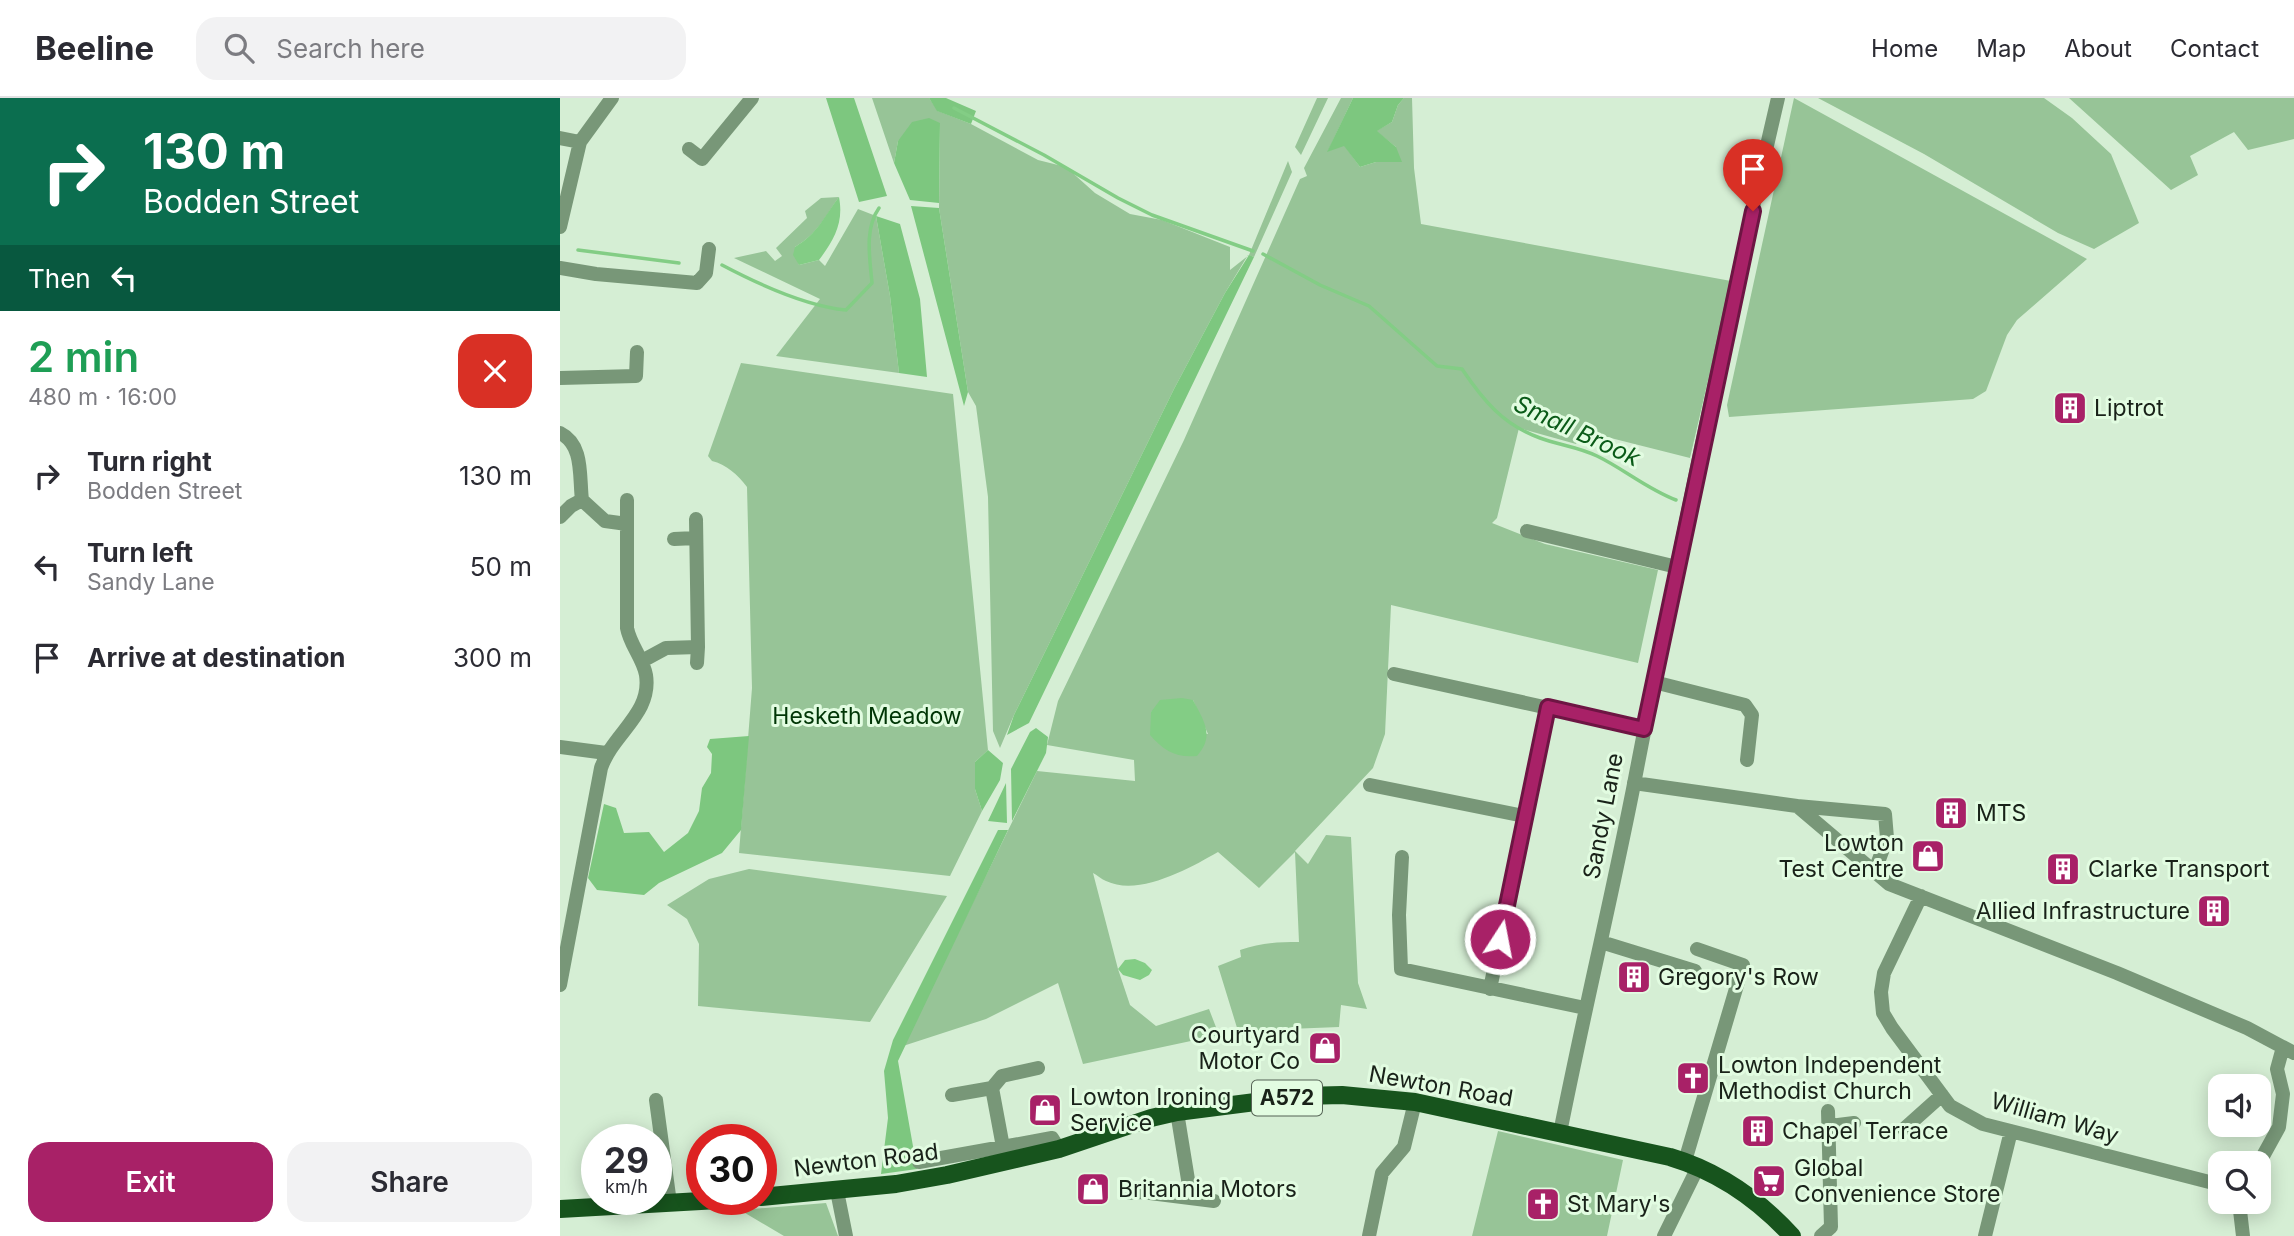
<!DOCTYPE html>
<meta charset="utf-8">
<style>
:root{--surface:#fff;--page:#f2f2f3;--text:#2b2b33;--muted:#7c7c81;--line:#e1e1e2;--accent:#a82167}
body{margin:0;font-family:Inter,sans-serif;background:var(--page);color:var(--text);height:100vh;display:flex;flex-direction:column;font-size:26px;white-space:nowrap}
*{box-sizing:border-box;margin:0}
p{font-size:23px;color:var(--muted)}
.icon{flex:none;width:38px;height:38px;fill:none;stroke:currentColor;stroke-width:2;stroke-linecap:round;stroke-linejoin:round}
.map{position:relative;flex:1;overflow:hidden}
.details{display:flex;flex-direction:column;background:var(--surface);width:560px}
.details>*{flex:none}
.hud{background:#0b6e4f;color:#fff;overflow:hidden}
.fabs{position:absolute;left:1648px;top:976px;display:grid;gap:14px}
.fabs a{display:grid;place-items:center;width:63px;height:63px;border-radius:14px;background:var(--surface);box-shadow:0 4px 18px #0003;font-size:35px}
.speed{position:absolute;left:21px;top:1026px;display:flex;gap:14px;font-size:35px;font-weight:700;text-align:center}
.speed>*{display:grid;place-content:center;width:91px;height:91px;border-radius:50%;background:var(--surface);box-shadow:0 4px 18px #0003;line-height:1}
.speed small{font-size:18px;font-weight:400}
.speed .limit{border:10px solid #d22;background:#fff;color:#111}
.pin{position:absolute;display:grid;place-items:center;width:60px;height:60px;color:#fff;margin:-72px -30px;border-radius:50% 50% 50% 0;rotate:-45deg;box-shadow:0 0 7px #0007}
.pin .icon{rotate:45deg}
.me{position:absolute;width:77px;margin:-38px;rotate:11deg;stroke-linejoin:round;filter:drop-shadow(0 0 5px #0008)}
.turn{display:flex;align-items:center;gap:24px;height:147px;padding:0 28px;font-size:32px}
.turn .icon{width:91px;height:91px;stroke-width:2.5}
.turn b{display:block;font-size:49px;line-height:60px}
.then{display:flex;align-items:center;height:66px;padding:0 28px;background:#0003;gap:14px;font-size:26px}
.round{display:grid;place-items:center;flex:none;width:74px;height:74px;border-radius:21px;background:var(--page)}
.headline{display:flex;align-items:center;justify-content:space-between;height:119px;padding:0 28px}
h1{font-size:42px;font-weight:600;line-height:52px;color:#1e9e55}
.action{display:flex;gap:14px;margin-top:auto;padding:14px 28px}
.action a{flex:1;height:80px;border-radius:21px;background:var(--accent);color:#fff;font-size:28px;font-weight:600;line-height:80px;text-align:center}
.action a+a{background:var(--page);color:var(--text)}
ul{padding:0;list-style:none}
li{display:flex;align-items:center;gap:21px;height:91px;padding:0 28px}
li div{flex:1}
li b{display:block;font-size:26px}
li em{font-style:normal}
header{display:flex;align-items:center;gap:42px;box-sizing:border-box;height:98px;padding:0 35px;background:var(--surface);border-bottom:2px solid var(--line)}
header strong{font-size:33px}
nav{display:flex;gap:38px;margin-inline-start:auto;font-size:24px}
.search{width:490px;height:63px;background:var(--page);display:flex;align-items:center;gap:18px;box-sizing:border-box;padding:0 24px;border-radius:21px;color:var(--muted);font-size:26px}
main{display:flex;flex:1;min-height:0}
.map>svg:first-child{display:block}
</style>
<header>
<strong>Beeline</strong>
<div class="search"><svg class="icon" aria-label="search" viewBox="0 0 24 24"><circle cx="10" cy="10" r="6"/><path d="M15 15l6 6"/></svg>Search here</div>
<nav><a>Home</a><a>Map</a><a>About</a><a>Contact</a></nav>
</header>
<main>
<section class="details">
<div class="hud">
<div class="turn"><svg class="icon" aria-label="right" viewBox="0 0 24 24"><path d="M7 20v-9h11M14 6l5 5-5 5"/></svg><div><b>130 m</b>Bodden Street</div></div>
<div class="then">Then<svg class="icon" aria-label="left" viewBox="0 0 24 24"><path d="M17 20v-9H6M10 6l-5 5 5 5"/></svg></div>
</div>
<div class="headline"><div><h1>2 min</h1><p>480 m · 16:00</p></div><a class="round" style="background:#d93025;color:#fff"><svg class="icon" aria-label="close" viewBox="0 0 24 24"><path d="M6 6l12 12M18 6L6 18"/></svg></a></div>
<ul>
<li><svg class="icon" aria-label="right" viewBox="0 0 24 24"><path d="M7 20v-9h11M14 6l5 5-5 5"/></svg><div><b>Turn right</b><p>Bodden Street</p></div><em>130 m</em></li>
<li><svg class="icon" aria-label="left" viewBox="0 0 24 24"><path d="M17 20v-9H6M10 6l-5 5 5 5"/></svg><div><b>Turn left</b><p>Sandy Lane</p></div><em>50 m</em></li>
<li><svg class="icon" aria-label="arrive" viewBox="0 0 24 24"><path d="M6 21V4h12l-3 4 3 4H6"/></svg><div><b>Arrive at destination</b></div><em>300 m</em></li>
</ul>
<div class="action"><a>Exit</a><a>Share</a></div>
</section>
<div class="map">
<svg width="1734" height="1138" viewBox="0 0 1734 1138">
<rect width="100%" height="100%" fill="#d5eed4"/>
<path fill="#97c497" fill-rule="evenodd" d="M 312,0 L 369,0 L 378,13 L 411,26 L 478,62 L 506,69 L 535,95 L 570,116 L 602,122 L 670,149 L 670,172 L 689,157 L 728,63 L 732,74 L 694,159 L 688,157 L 665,195 L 614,291 L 454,617 L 440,650 L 433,633 L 428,399 L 416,308 L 408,294 L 379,110 L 380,25 L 338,43 L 334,65 Z
M 757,0 L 768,0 L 741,57 L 735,49 Z
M 781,0 L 793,0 L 768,53 L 784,47 L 800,69 L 816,64 L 836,49 L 816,33 L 832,24 L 838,7 L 844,0 L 852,0 L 854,70 L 861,126 L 1171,183 L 1130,360 L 1023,333 L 1016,346 L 959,330 L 937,420 L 932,425 L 985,446 L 1098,472 L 1078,565 L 831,507 L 825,636 L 813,670 L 735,753 L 748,766 L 766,737 L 791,739 L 798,885 L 807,911 L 781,907 L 779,929 L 678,933 L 658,868 L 681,859 L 680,852 C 700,845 717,844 739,844 L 735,754 L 699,790 L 658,754 C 630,770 579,799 546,783 C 541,781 537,777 533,775 L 558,871 L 570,907 L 596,928 L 649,911 L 659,937 L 523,966 L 498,885 L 426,921 L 343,948 L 477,673 L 575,683 L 574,662 L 487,647 L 498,603 L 624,342 L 740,81 L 747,78 L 744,70 ZM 633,602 L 648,636 L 591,626 L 591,614 Z
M 1234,0 L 1527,161 L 1457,222 L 1447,237 L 1426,293 L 1413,301 L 1169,319 L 1167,307 Z
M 1258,0 L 1484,0 L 1512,20 L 1551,56 L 1579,125 L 1534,151 L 1498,135 L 1364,56 Z
M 1509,0 L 1734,0 L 1734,41 L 1688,52 L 1674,34 L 1630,58 L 1638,77 L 1611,92 Z
M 279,99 C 264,120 258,135 235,149 L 239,167 L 259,162 L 265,168 L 298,111 L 316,118 L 330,198 L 339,275 L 216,258 L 260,201 L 174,160 L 206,153 L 215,163 L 222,158 L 216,150 L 247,120 L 245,113 L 261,100 Z
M 181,265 L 393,296 L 428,652 L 415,664 L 415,691 L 422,713 L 390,778 L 179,755 L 192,590 L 187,389 C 178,377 166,366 152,363 L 148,358 Z
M 189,771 L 387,798 L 310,924 L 138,908 L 139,846 L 127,821 L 107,807 L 149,781 Z
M 938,1033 L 1063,1062 L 1047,1138 L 912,1138 Z
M 266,1105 L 278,1138 L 224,1138 L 180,1112 Z"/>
<path fill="#7dc77f" d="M 266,0 L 294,0 L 327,98 L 299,104 Z
M 369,0 L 386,0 L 416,13 L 411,26 L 377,13 Z
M 793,0 L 844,0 L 838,7 L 832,24 L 817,33 L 836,49 L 842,64 L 816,64 L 800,69 L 784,48 L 767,54 Z
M 369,20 L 380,25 L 379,105 L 350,102 L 334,65 L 338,43 L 352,24 Z
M 351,108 L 379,110 L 408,294 L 404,308 Z
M 316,118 L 340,126 L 360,201 L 367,279 L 339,275 L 330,198 Z
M 689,157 L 694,159 L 469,625 L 447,637 L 454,617 L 614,291 L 665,195 Z
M 476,630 L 488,639 L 486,655 L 452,723 L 451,671 L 470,634 Z
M 189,638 L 181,732 L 162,755 L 99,785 L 84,797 L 37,792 L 28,780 L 44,706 L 56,710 L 64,735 L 89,734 L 104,754 L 128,735 L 139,713 L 142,690 L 151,675 L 152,656 L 147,649 L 150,641 Z
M 428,652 L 443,665 L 440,682 L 422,713 L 415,691 L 415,664 Z
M 446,685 L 447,725 L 428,723 Z
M 438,732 L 448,732 L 338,963 L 357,1071 L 321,1076 L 328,1020 L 324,973 L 333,942 Z"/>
<path fill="#83cd85" d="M 279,99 C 284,125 274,142 259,162 L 239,167 L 233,157 L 235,149 C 258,135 263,120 279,99 Z
M 622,600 L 633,602 C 644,623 655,638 637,658 C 616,660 604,653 590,637 L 591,614 L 600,602 Z
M 575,861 L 585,865 L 592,872 L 589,877 L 580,882 L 563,877 L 558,871 L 565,862 Z"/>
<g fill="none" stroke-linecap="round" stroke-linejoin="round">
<path stroke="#83cd85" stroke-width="3.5" d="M 394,10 L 484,57 L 558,100 L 592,117 L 693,153
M 18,152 L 119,165
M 703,156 L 760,187 L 809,208 L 877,268 L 902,271 C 923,302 943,327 980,340 C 999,347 1019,349 1037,358 C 1064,371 1087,391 1116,402
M 162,167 C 198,186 246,208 286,212 L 312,185 C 310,161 304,131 319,110"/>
<path stroke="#789778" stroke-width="14" d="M 0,40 L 20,44
M 129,51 L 142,61 L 192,0
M 0,129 L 20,44 L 52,0
M 0,170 L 36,176 L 137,185 L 146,175 L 149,151
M 0,280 L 76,278 L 77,254
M 0,335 C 24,347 19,378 22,402 L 45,423 L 67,426
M 0,419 L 11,408 L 22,402
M 967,433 L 1117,469
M 114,441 L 136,440
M 82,563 L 106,550 L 138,549 L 136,421
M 137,565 L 138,549
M 834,576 L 1084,631
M 1094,584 L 1185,607 L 1192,617 L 1187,662
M 0,649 L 46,655
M 1074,685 L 1237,708 L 1329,786 L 1557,875 L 1687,930 L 1734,955
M 810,687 L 964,718
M 1237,708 L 1325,716 L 1327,740 L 1314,775
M 842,759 L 839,817 L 841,871 L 1025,910
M 1361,798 L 1324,875 L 1321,894 L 1323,915 L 1332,930 L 1390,1008 L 1423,1026 L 1661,1087
M 1041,844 L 1135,873
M 0,887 L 41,670 C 53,635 92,616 86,577 C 83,560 70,547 67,530 L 67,402
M 930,891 L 988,609
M 432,990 L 442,978 L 478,970
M 392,997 L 432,990 L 443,1049
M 96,1002 L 110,1105
M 617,1014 L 631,1100
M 1270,1028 L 1294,1025
M 1344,1031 L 1382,997
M 1000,1035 C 1023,918 1051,803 1074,686 C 1118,457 1165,227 1218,0
M 1125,1063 L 1183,867 L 1137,851
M 359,1064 L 492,1040 L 499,1051
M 1694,1066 L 1703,1058 L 1719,1029 L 1723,996 L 1717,971 L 1723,949
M 277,1093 L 286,1138
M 567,1095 L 582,1094 L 654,1103
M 1679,1104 L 1683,1138
M 809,1138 L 822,1075 L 844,1049 L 855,1004
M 1104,1138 L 1138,1069
M 1261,1138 L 1271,1129 L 1268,1013
M 1425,1138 L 1451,1033"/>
<path stroke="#17541d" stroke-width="18" d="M 201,1099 L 336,1086 L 387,1077 L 499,1051 L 591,1020 L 617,1014 L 742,998 L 782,997 L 855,1004 L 1110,1059 C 1157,1073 1199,1102 1232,1138
M 0,1111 L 176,1101"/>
</g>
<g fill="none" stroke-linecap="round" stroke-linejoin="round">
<g stroke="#6d1543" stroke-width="18">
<path id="route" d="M 940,841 L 988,609 L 1084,631 L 1193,113"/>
</g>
<use href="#route" stroke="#a82167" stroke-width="12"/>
</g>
<defs>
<g id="building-square" transform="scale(1.75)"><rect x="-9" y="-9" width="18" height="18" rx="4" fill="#a82167" stroke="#e2fce1"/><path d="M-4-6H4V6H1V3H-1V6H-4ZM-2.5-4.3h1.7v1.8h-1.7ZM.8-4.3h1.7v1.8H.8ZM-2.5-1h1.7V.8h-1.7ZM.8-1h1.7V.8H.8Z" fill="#fff"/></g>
<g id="shop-square" transform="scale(1.75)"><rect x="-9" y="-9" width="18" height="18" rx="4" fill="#a82167" stroke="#e2fce1"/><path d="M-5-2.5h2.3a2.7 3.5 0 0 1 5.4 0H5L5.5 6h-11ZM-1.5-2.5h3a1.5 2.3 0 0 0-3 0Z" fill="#fff"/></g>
<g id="church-square" transform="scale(1.75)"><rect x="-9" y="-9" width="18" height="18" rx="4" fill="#a82167" stroke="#e2fce1"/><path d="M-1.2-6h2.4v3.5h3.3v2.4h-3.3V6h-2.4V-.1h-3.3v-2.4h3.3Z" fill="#fff"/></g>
<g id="supermarket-square" transform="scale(1.75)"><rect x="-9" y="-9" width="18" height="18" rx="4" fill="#a82167" stroke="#e2fce1"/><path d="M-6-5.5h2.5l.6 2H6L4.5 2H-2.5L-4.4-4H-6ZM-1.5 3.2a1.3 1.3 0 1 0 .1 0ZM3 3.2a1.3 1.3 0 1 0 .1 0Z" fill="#fff"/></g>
</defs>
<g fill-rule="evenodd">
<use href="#building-square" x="1510" y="310"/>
<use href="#building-square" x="1391" y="715"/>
<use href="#shop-square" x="1368" y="758"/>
<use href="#building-square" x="1503" y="771"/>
<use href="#building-square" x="1654" y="813"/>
<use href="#building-square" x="1074" y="879"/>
<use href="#shop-square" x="765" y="950"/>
<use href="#church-square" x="1133" y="980"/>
<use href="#shop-square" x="485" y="1012"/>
<use href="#building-square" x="1198" y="1033"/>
<use href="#supermarket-square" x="1209" y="1083"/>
<use href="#shop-square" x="533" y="1091"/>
<use href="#church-square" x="983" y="1106"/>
</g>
<g text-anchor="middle" stroke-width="6" stroke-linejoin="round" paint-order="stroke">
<rect fill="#e2fce1" stroke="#556355" stroke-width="2" x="692" y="982.5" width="70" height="35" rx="5"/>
<g font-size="21" font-weight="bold" fill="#192219">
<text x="727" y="1007">A572</text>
</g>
<g font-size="23" fill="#192219" stroke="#e2fce1" text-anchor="start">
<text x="1534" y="318">Liptrot</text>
<text x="1416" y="723">MTS</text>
<text x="1344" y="753" text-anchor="end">Lowton<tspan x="1344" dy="26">Test Centre</tspan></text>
<text x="1528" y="779">Clarke Transport</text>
<text x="1630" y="821" text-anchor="end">Allied Infrastructure</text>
<text x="1098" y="887">Gregory's Row</text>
<text x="740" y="945" text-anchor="end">Courtyard<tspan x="740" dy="26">Motor Co</tspan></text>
<text x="1158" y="975">Lowton Independent<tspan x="1158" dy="26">Methodist Church</tspan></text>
<text x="510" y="1007">Lowton Ironing<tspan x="510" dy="26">Service</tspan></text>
<text x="1222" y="1041">Chapel Terrace</text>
<text x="1234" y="1078">Global<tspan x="1234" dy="26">Convenience Store</tspan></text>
<text x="558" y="1099">Britannia Motors</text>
<text x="1007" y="1114">St Mary's</text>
</g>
<g font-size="23" fill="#003606" stroke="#e2fce1">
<text x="307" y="626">Hesketh Meadow</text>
</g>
<g font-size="23" fill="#192219" stroke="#e2fce1">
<text transform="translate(1043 718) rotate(-79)" y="8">Sandy Lane</text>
<text transform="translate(881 988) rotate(10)" y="8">Newton Road</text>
<text transform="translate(1495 1020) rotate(16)" y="8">William Way</text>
<text transform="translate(306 1062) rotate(-7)" y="8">Newton Road</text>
</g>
<g font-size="24" font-style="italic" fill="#0a5b18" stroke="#e2fce1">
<text transform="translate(1017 333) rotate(25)" y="8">Small Brook</text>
</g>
</g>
</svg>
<div class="fabs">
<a><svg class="icon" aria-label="sound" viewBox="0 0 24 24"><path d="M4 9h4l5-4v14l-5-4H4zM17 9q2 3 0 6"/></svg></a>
<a><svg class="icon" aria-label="search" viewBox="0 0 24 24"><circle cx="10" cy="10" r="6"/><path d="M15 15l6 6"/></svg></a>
</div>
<div class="speed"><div>29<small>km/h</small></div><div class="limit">30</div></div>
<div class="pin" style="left:1193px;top:113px;background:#d93025"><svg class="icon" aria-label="arrive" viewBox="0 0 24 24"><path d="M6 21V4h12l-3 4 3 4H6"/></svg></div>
<svg class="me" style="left:940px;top:841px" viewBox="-20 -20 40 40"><circle r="17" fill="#a82167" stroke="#fff" stroke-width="3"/><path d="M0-11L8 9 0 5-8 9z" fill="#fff"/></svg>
</div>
</main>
